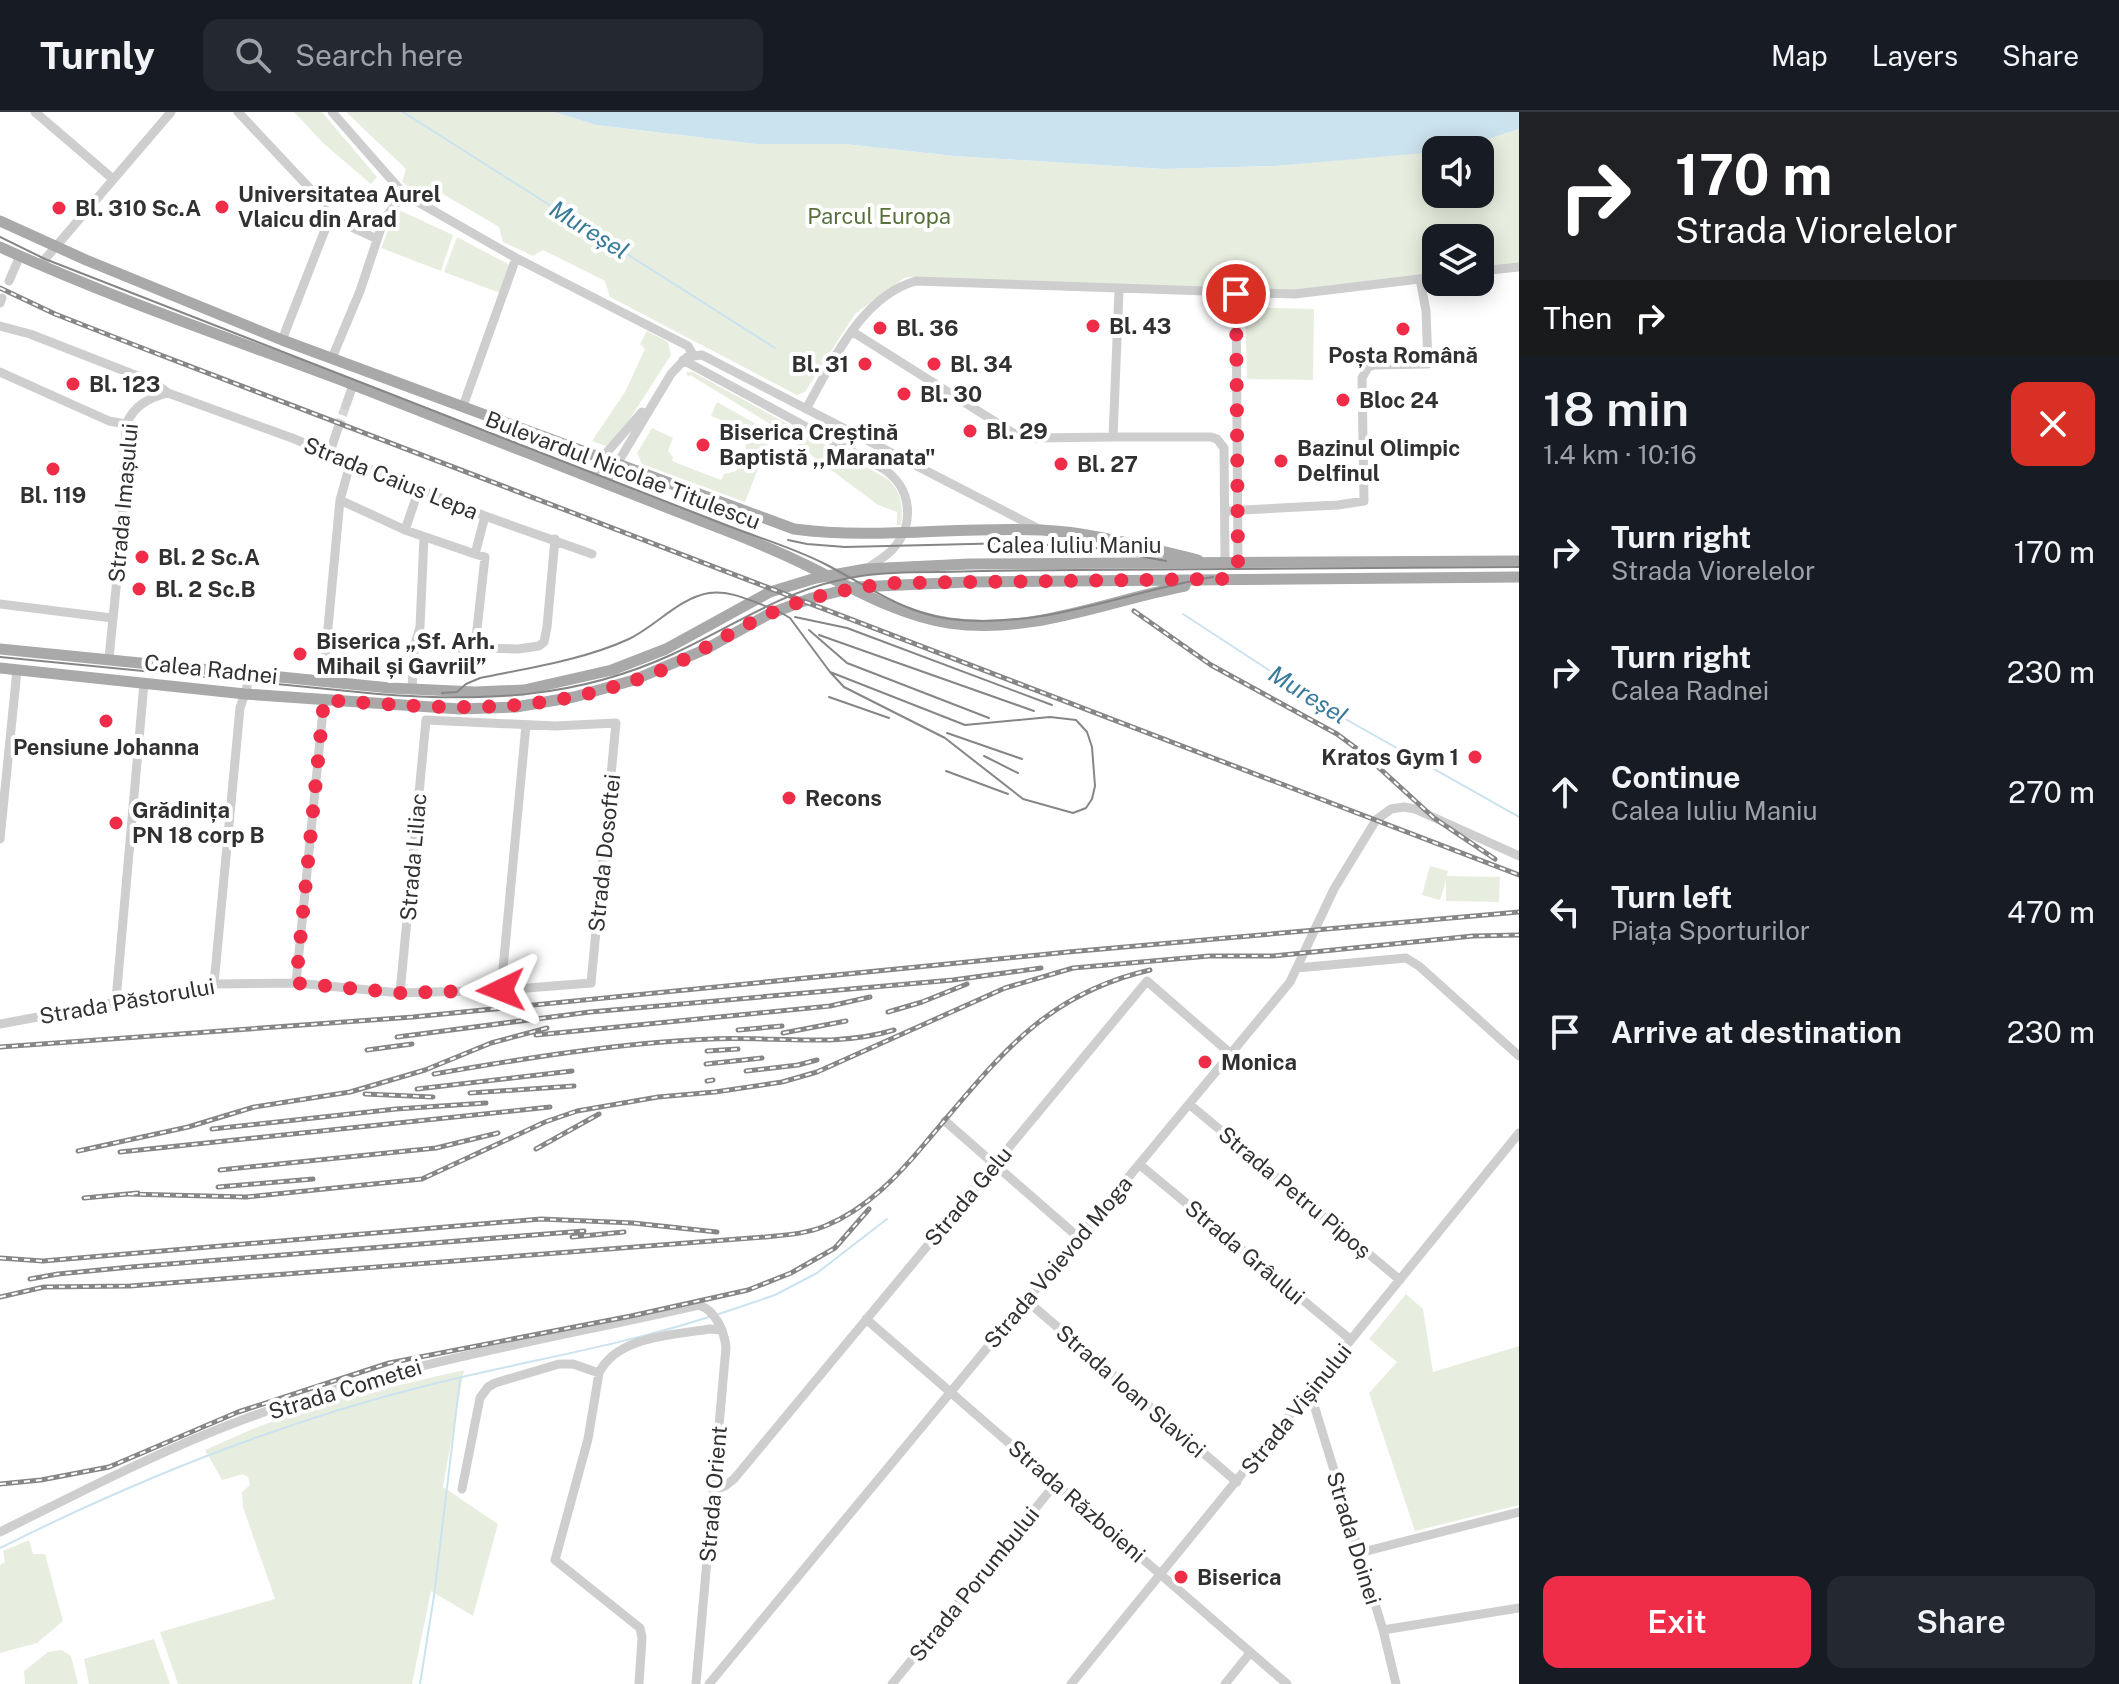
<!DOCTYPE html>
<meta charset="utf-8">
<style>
:root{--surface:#171b24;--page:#242831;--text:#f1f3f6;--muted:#9ea1a6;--line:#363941;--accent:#ef2d48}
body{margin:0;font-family:"Public Sans",sans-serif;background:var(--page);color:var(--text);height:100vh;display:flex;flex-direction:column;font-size:30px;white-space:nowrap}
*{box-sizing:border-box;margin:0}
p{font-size:26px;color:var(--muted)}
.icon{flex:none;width:44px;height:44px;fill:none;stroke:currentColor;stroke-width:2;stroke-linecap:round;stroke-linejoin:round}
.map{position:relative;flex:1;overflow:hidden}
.details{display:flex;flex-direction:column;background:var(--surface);width:600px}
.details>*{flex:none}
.banner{background:#202124;color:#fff;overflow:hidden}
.buttons{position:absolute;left:1422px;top:24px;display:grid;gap:16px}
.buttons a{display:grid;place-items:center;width:72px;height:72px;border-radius:16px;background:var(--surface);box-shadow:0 4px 20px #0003;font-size:40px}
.pin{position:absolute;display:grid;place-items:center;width:68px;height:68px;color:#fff;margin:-34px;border:4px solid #fff;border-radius:50%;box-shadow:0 2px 8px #0007}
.me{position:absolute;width:88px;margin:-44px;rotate:268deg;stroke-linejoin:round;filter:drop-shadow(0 0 6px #0008)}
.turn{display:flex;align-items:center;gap:28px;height:168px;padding:0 24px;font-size:36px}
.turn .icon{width:104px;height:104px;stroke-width:2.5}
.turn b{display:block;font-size:56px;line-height:68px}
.then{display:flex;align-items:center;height:76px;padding:0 24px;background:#0003;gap:16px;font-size:30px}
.round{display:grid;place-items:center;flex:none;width:84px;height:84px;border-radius:16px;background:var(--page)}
.summary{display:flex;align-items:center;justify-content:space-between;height:136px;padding:0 24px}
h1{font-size:48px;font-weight:600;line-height:60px}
.primary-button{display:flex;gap:16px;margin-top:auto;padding:16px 24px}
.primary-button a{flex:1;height:92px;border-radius:16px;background:var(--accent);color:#fff;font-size:32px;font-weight:600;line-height:92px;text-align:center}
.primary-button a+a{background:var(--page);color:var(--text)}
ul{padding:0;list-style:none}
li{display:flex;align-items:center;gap:24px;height:120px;padding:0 24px}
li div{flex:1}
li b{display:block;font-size:30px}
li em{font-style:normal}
header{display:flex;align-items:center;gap:48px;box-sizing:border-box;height:112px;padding:0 40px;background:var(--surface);border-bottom:2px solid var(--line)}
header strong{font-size:38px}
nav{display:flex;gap:44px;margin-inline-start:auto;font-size:28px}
.search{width:560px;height:72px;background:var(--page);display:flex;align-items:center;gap:20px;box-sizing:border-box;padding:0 28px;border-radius:16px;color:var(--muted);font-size:30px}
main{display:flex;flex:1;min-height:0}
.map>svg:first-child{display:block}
</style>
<header>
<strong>Turnly</strong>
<div class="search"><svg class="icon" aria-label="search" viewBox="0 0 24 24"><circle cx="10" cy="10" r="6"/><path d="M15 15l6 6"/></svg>Search here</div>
<nav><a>Map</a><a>Layers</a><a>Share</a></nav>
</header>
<main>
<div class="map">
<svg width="1519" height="1572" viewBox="0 0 1519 1572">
<rect width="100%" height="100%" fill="#fff"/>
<path fill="#e8eedf" d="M 294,0 L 322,0 L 377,65 L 371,72 L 323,31 Z
M 346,0 L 554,0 L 596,13 L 756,32 L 845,32 L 954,44 L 1164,57 L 1276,54 L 1436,39 L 1436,82 L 1480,82 L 1480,38 L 1440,38 L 1482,29 L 1519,17 L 1519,153 L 1480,157 L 1480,126 L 1436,126 L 1436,163 L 1302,179 L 1026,171 L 906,165 L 855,202 L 805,280 L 797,283 L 610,185 L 605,169 L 543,138 L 533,144 L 503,130 L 499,115 L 443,82 L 429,88 L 402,70 L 406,57 Z
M 401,99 L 453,123 L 441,159 L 381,136 L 394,103 Z
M 457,125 L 508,152 L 509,157 L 500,181 L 444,160 Z
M 1245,195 L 1314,197 L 1313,268 L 1247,267 Z
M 647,219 L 668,230 L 671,243 L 629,308 L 606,334 L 592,329 L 625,280 L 645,237 L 640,232 Z
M 686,260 L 693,260 L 886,366 C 902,378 903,394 901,413 L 897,413 L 897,400 L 878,393 L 767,310 L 690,263 L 688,265 Z
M 717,290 L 772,321 L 745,390 L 642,352 L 637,341 L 652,316 L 673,326 L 668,339 L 673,345 L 672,349 L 721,368 L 724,362 L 736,359 C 744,347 751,333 740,322 L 742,316 L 711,304 Z
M 1430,754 L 1448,759 L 1447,764 L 1500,765 L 1499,790 L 1446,789 L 1446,768 L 1440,788 L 1422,783 Z
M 1406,1182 L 1423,1197 L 1433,1260 L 1519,1234 L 1519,1393 L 1415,1419 L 1369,1281 L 1397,1250 L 1369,1227 Z
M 464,1258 L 443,1375 L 498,1412 L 473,1504 L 431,1479 L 412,1572 L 178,1572 L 160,1520 L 275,1487 L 243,1395 L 242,1380 L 250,1373 L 248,1365 L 243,1362 L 222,1368 L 205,1338 L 255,1316 L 322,1291 Z
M 29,1428 L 33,1442 L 45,1442 L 63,1509 L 37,1531 L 0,1541 L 0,1453 L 5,1450 L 3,1439 Z
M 154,1527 L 170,1572 L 89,1572 L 84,1547 Z
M 62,1538 L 71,1544 L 78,1572 L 25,1572 L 24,1559 L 48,1540 Z"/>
<path fill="#cbe3ef" d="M 554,0 L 1519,0 L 1519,17 L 1482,29 L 1424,41 L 1276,54 L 1164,57 L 954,44 L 845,32 L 756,32 L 596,13 Z"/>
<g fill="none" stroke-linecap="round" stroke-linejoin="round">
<path stroke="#cbe3ef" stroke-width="2" d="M 403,0 L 775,236
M 1183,502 L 1333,600 L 1519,705
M 719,1202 L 775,1183 L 817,1161 L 887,1107
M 0,1436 C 136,1368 277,1311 425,1274 C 519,1250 616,1235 709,1205
M 420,1572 L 434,1484 L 460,1267"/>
<path stroke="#d6d6d6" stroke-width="9" stroke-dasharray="9 4.5" stroke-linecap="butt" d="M 338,316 L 346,293"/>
<path stroke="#cecece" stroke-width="9" d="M 35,0 L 113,67
M 238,0 L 315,82 L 330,105 L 377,127
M 332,0 L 404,82 L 516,146 L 688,234 L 693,243
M 40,153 L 171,0
M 1480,159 L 1519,155
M 9,169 L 20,144
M 1119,178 L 1113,325 L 1211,325 L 1217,327 L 1224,336 L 1225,451
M 1236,182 L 1238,451
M 0,191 L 2,186
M 0,214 L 30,222 L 153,270 L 168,281
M 853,220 L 1013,321 L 1036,326 L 1113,325
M 282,228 L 330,105
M 332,246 L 360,179 L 384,107 L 404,82
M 683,248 L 882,356 C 912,374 916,413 892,438 C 884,446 875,451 866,457
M 0,260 L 109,309 L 126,312
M 346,293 L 353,273
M 463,294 L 516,146
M 806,297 C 832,251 861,184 916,169 L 1295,182 L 1436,165
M 330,340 L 338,316
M 591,367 L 608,339 L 642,300
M 605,372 L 671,262 L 687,245 L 702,243 L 1039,417
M 340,388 L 405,418 L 475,442 L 485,404
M 1225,399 L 1338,393 L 1364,389 L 1362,266 L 1368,255 L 1374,253 L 1428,252 L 1426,199 L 1420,167
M 405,418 L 419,377
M 475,442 L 485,445 L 475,535
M 0,492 L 112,506
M 414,535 L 518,537 L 539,534 L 544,530 L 547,515 L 555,427
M 109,546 L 122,417 L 126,312 C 135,293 148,286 168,281 L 292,326 L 485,404 L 592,442
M 323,569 L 340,388 L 351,349
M 412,578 L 414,535 L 420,515 L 424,425
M 0,727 L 17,558
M 1297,856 L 1406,846 L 1419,854 L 1519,944
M 296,871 L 324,588
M 214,872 L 240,596 L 247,575 L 248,562
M 501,878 L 526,613
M 116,888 L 144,571
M 0,912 L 214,872 L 296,871 L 400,881 L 501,878 L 591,871 L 616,611 L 555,614 L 426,608 L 400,881
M 1189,992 L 1400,1168
M 945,1009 L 1078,1125
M 1139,1052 L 1351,1228
M 1026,1188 L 1237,1370
M 866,1207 L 1287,1572
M 599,1261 L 588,1327 L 555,1448 L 640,1516 L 642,1526 L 639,1572
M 1310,1280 L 1383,1518 L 1396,1572
M 462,1377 L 480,1286 L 488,1275 L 495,1271 L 559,1252 L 573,1252 L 599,1261 C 617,1224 674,1223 710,1217 L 722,1218
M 714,1378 L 725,1374 L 734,1367 L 1147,869 L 1231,942
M 0,1420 C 79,1381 159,1339 242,1308 C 390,1253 546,1228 699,1193 C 716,1199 724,1219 726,1235 L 696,1572
M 1359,1441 L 1519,1400
M 1383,1518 L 1519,1496
M 709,1572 L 1290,870 L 1334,777 L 1376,708 L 1391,697 L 1404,695 L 1415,697 L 1519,744
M 892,1572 L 1056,1371
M 1071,1572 L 1519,1021
M 1225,1572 L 1250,1541"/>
<path stroke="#a9a9a9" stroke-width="11" d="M 0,109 L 86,148 L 282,228 L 794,417 C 876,428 958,414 1041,418 C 1093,420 1147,436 1198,448
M 0,135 C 114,187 232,227 349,271 C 469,317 589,366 709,412 C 743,425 776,438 808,454 C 854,477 898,503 949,511 C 1032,523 1106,489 1185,474
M 0,537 L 390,576 L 475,580 L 524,578 L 612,558 L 666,537 L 770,480 L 816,466 L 866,457 L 969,452 L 1519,449
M 0,556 L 245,582 L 460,597 L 516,595 L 574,585 L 634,568 L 706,537 L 769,502 L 812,486 L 856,475 L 968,470 L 1519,465"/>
<path stroke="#868686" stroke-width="2" d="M 0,125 L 45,147 C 273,235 500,323 726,413 C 759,426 794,436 825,452 C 866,473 903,501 950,507 C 1042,518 1124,480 1213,465
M 788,428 L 807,432 L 845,435 L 1013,431 L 1090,435 L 1166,449
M 773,496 L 790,506 L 830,560 L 844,575 L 945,626 L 1023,687 L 1073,701 L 1086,696 L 1092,687 L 1095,674 L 1092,635 L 1087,620 L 1076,608 L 1050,605 L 965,613 L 830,560
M 795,505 L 847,516 L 1052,593
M 809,518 L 847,551 L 989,606
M 819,523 L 1034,599
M 0,545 L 378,582 C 482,590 576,587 673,542 C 739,512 786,475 861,464 C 887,460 914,460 939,460 C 986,459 1032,458 1078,458 C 1225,456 1372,457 1519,455
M 442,581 L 457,580 L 466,572 L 480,566 C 529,556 583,548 629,527 C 656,514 679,486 709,481 C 729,478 749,488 768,495
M 829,585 L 889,606
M 947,621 L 1022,647
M 984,644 L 1018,661
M 946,659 L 1008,682"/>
<g stroke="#868686" stroke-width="5">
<path id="rail" d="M 0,176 L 55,202 L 137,234 L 1519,763
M 1134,499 L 1211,553 L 1337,622 L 1364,642 L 1434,706 L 1495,747
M 888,900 L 922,890 L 967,872
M 738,918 L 782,914
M 783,921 L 846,909
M 536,923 L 830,894 L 870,885
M 397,925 L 590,900 L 953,868 L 1041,856
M 0,935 L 413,905 L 1068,840 L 1519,800
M 367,938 L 412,932
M 707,939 L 738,937
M 706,952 L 762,946
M 746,959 L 798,953 L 817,948
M 434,962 C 526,946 619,931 712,927 C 773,924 835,936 894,918
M 707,969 L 713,968
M 417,977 L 572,959
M 470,981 L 574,974
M 365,982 L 433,985
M 212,1017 L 396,997 L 486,991
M 536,1037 L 599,1002
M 78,1039 L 188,1015 L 254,995 L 350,980 L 425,958 L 491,931 L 547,916
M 120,1040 L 550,995
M 220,1058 L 436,1036 L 498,1021
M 218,1075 L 313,1067
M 128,1082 L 246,1085 L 422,1067 L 545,1010 L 577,999 L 658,985 L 715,980 L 782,970 L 817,960 L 1005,876 L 1073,856 L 1209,844 L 1273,844 L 1473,824 L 1519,823
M 84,1086 L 138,1081
M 572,1125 L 624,1120
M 0,1146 L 43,1149 L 541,1107 L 633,1111 L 717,1120
M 30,1167 L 58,1162 L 131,1155 L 584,1119
M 0,1185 L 44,1175 L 130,1174 L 765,1125 C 785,1123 806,1122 825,1114 C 867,1097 899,1063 927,1029 C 996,949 1041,883 1150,858
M 0,1372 L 41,1368 L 109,1355 L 238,1300 L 389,1251 L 631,1204 L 748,1178 L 791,1161 L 835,1136 L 869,1097"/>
</g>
<use href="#rail" stroke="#fff" stroke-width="2" stroke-dasharray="6" stroke-linecap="butt"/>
</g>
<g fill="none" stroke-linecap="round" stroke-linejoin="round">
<path stroke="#ef2d48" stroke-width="14" stroke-dasharray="0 25.2" d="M 501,878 L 400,881 L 296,871 L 324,588 C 445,596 533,606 650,563 C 692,547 728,520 769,502 C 809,484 850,476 893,471 L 1222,467 L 1234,460 L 1238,451 L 1236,182"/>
</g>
<g fill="#ef2d48" stroke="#fff" stroke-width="3">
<circle cx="222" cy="95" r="8"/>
<circle cx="59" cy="96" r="8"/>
<circle cx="1093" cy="214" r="8"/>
<circle cx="880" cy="216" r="8"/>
<circle cx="1403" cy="217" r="8"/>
<circle cx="865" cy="252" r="8"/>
<circle cx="934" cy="252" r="8"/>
<circle cx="73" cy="272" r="8"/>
<circle cx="904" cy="282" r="8"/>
<circle cx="1343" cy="288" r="8"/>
<circle cx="970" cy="319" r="8"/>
<circle cx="703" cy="333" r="8"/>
<circle cx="1281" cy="349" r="8"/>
<circle cx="1061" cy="352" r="8"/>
<circle cx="53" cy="357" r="8"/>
<circle cx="142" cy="445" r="8"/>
<circle cx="139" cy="477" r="8"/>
<circle cx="300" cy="542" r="8"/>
<circle cx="106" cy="609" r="8"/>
<circle cx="1475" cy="645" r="8"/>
<circle cx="789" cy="686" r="8"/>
<circle cx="116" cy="711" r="8"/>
<circle cx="1205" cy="950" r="8"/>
<circle cx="1181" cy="1465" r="8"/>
</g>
<g text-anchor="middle" stroke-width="8" stroke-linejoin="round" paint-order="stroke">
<g font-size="22" font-weight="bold" fill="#313131" stroke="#fff" text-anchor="start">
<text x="238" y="90">Universitatea Aurel<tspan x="238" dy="25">Vlaicu din Arad</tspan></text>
<text x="75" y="104">Bl. 310 Sc.A</text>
<text x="1109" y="222">Bl. 43</text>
<text x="896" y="224">Bl. 36</text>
<text x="1403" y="251" text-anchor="middle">Poșta Română</text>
<text x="849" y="260" text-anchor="end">Bl. 31</text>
<text x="950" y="260">Bl. 34</text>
<text x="89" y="280">Bl. 123</text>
<text x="920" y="290">Bl. 30</text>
<text x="1359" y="296">Bloc 24</text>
<text x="986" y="327">Bl. 29</text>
<text x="719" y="328">Biserica Creștină<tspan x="719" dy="25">Baptistă ,,Maranata"</tspan></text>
<text x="1297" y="344">Bazinul Olimpic<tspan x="1297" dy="25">Delfinul</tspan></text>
<text x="1077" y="360">Bl. 27</text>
<text x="53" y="391" text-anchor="middle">Bl. 119</text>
<text x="158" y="453">Bl. 2 Sc.A</text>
<text x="155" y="485">Bl. 2 Sc.B</text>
<text x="316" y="537">Biserica „Sf. Arh.<tspan x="316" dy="25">Mihail și Gavriil”</tspan></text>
<text x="106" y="643" text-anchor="middle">Pensiune Johanna</text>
<text x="1459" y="653" text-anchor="end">Kratos Gym 1</text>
<text x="805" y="694">Recons</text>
<text x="132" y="706">Grădinița<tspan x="132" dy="25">PN 18 corp B</tspan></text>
<text x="1221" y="958">Monica</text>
<text x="1197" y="1473">Biserica</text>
</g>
<g font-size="22" fill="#58703b" stroke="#fff">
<text x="879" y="112">Parcul Europa</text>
</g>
<g font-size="22" fill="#313131" stroke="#fff">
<text transform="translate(623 358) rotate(21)" y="8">Bulevardul Nicolae Titulescu</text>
<text transform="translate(391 366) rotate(22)" y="8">Strada Caius Lepa</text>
<text transform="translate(123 391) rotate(-85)" y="8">Strada Imașului</text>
<text x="1074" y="441">Calea Iuliu Maniu</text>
<text transform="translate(211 557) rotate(6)" y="8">Calea Radnei</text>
<text transform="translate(604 741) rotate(-84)" y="8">Strada Dosoftei</text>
<text transform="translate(413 745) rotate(-85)" y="8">Strada Liliac</text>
<text transform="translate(127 889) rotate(-10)" y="8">Strada Păstorului</text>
<text transform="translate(1295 1080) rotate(40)" y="8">Strada Petru Pipoș</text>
<text transform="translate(968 1084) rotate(-50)" y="8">Strada Gelu</text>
<text transform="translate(1245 1140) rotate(40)" y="8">Strada Grâului</text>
<text transform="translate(1058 1150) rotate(-50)" y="8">Strada Voievod Moga</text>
<text transform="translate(345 1277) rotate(-17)" y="8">Strada Cometei</text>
<text transform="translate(1131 1279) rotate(41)" y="8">Strada Ioan Slavici</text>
<text transform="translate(1296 1297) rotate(-51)" y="8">Strada Vișinului</text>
<text transform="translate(713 1382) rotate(-85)" y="8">Strada Orient</text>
<text transform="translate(1077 1389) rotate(41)" y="8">Strada Războieni</text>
<text transform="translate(1354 1426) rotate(73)" y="8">Strada Doinei</text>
<text transform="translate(974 1472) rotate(-51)" y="8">Strada Porumbului</text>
</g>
<g font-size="24" font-style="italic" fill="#397b99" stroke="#fff">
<text transform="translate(589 118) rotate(32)" y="8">Mureșel</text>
<text transform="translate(1308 583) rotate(32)" y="8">Mureșel</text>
</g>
</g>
</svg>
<div class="buttons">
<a><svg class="icon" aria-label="sound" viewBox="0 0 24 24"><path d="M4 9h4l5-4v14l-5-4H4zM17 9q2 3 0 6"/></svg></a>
<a><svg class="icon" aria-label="layers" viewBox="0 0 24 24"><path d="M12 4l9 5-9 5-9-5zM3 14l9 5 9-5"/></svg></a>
</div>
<div class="pin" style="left:1236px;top:182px;background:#d93025"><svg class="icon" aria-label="arrive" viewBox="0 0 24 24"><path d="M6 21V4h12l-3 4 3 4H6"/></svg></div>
<svg class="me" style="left:501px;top:878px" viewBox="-20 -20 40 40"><path d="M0-17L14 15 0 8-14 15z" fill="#ef2d48" stroke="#fff" stroke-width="4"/></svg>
</div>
<section class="details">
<div class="banner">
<div class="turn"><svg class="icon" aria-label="right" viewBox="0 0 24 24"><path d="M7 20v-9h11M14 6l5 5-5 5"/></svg><div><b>170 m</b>Strada Viorelelor</div></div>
<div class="then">Then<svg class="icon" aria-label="right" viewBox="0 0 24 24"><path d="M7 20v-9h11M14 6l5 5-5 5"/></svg></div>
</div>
<div class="summary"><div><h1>18 min</h1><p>1.4 km · 10:16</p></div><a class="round" style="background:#d93025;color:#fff"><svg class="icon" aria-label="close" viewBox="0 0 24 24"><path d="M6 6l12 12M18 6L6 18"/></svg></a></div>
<ul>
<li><svg class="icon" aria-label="right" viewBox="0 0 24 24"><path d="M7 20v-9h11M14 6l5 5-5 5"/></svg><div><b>Turn right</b><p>Strada Viorelelor</p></div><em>170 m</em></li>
<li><svg class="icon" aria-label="right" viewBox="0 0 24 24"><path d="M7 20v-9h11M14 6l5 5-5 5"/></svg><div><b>Turn right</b><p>Calea Radnei</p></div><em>230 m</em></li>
<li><svg class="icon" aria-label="ahead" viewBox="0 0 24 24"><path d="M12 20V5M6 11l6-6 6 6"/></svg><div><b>Continue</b><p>Calea Iuliu Maniu</p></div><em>270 m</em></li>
<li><svg class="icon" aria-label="left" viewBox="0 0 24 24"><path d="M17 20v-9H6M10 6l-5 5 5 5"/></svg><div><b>Turn left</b><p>Piața Sporturilor</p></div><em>470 m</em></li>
<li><svg class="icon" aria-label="arrive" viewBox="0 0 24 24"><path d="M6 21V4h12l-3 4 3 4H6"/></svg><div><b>Arrive at destination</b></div><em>230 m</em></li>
</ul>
<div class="primary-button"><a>Exit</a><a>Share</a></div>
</section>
</main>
